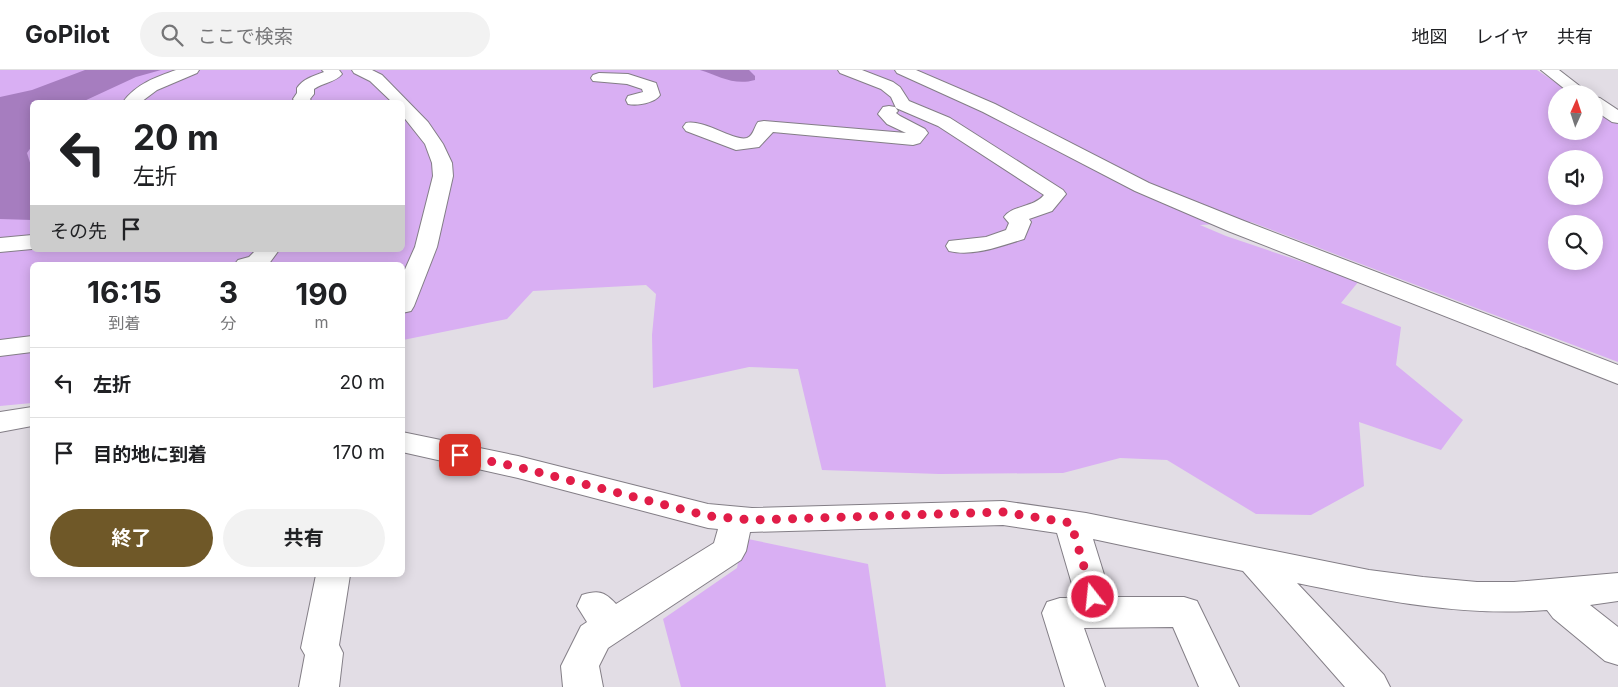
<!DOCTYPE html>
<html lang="ja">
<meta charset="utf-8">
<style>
:root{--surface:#fff;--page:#f2f2f2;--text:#202124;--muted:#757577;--line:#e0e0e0;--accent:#6f5828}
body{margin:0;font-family:Inter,"Noto Sans JP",sans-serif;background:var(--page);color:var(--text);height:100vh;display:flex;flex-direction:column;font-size:19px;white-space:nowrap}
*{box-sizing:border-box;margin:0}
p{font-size:16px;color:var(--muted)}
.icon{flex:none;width:28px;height:28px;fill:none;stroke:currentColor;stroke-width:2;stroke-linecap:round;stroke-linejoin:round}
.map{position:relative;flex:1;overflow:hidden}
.sheet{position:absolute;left:30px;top:192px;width:375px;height:315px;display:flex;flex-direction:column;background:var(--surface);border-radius:8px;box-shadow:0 2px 12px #0003}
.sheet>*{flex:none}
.guide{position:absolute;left:30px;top:30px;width:375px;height:152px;border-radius:8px;box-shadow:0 2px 12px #0003;background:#fff;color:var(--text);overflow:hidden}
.needle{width:32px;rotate:3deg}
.tools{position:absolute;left:1548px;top:15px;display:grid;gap:10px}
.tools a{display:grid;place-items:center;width:55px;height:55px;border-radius:50%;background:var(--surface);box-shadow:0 2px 12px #0003;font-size:25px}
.pin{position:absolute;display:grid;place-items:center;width:42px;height:42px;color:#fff;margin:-21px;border-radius:10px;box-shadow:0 2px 8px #0006}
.me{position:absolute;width:55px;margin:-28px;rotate:344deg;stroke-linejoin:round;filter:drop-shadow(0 0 4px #0008)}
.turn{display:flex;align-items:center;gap:18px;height:105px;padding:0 20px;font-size:22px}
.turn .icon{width:65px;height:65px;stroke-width:2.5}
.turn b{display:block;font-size:35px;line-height:42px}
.then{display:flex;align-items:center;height:48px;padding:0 20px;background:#0003;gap:10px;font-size:19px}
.eta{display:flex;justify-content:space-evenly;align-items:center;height:85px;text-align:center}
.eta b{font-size:30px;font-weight:700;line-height:35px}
.action{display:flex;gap:10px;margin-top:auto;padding:10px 20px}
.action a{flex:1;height:58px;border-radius:30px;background:var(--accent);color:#fff;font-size:20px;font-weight:700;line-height:58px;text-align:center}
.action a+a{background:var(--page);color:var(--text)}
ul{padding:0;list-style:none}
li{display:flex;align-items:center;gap:15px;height:70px;padding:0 20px;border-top:1px solid var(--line)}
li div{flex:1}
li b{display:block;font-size:19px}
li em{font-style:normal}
header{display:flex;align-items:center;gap:30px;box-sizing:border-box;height:70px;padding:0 25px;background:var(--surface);border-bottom:1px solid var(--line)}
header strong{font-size:24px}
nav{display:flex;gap:28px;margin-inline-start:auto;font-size:18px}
.search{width:350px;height:45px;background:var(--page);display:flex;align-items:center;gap:12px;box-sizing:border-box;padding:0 18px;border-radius:28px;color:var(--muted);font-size:19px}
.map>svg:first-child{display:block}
</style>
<header>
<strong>GoPilot</strong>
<div class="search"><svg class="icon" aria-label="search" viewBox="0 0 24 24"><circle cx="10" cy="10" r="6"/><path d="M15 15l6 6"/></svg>ここで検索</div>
<nav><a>地図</a><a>レイヤ</a><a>共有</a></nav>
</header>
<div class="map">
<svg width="1618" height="617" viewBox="0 0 1618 617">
<rect width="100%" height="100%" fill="#e2dde5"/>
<path fill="#d9aff3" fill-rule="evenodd" d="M 0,0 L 1537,0 L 1573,24 L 1556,24 L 1556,61 L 1594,61 L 1594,38 L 1618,54 L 1618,292 L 1251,152 L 1200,155 L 1226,166 L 1359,211 L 1341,233 L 1401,257 L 1396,295 L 1463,350 L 1441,380 L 1359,352 L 1364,416 L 1311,445 L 1256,444 L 1167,390 L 1120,388 L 1063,403 L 939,404 L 822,400 L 798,299 L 749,297 L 653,318 L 652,265 L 656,224 L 646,215 L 533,221 L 507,249 L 403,270 L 402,195 L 32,195 L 32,333 L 0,336 ZM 32,32 L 402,32 L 402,180 L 32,180 ZM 1556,89 L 1594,89 L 1594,126 L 1556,126 ZM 1556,154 L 1594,154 L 1594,191 L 1556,191 Z
M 743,468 L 868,494 L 886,617 L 681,617 L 663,549 L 737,498 Z"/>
<path fill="#a67dbf" d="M 85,0 L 161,0 L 136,7 L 82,32 L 32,32 L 32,76 L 27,83 L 32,99 L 32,150 L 0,149 L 0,27 L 32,20 Z
M 700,0 L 749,0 L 755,6 L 755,10 C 734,16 719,6 700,0 Z"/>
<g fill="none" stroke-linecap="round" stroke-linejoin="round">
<g stroke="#837e86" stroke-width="2">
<path id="minor" d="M 176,0 L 199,0 L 197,3 L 157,20 L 141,32 L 123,32 C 136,14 156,7 176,0 Z
M 322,0 L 339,0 L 342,4 C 336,12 322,13 314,19 L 314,24 L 310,29 L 312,32 L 295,32 L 293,29 L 297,23 L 297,18 C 303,9 313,6 324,2 Z
M 352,0 L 372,0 L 382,5 L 428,52 L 443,74 L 452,93 L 453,106 L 437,177 L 414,236 L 411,241 L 402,243 L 402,206 L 415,177 L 433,106 L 432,93 L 425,74 L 402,45 L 402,32 L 392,32 L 370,11 L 354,3 Z
M 838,0 L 862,0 L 893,12 L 900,17 L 909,31 L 950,48 L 1063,120 L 1066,124 L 1052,141 L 1029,149 L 1031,152 L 1024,169 C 1001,176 973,187 949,181 L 946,176 L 949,171 L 986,167 L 1006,160 L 1009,153 L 1004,147 C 1012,135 1033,138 1044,125 L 938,56 L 896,38 L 891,27 L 881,19 L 840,3 Z
M 895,0 L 916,0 L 995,34 L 1149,113 L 1244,151 L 1618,295 L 1618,314 L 1228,161 L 1135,121 L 983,42 L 897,3 Z
M 1541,0 L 1559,0 L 1590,24 L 1571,24 Z
M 599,3 L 628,4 L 656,13 L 660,25 C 655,33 637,36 628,34 L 626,30 L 628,26 L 643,22 L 642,19 L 627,14 L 593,11 L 591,8 L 593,5 Z
M 1594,27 L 1600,28 L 1618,40 L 1618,53 L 1612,52 L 1594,40 Z
M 889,36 L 895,37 L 898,41 L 896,43 L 900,46 L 925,59 L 928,63 L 920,73 L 913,75 L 773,62 L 759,77 L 736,80 L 686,61 L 683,57 L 686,53 C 704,49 735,72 747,68 C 754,65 754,57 758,52 L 764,51 L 906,63 L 887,54 L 878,44 L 883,37 Z
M 32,165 L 32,179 L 0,182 L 0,168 Z
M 256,180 L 279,180 L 268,195 L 234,195 L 238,190 L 249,187 Z
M 32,266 L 32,282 L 0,286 L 0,270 Z
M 32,337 L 32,356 L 0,362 L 0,342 Z
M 402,362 L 518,386 L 708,434 L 752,438 L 1003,431 L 1086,443 L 1369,500 L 1423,507 L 1477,512 L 1514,512 L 1618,503 L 1618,531 L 1590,535 L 1618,557 L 1618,595 L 1605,591 L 1553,548 L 1547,540 C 1462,547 1379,530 1297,513 L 1384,605 L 1390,617 L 1345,617 L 1243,501 L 1093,469 L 1111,527 L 1184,527 L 1197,531 L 1239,617 L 1199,617 L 1173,557 L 1084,558 L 1105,617 L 1065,617 L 1042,543 L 1047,532 L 1060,528 L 1076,528 L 1057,463 L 1003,455 L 750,462 L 746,481 L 741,490 L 608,578 L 599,596 L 603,617 L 563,617 L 561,596 L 581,556 L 587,552 L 577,536 L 582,525 C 598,520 604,521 616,534 L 714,473 L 718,459 L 708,458 L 518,408 L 402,382 Z
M 316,505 L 350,505 L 339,575 L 343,583 L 339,617 L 299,617 L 305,585 L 301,578 Z"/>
</g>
<use href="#minor" fill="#fff" fill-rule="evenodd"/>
</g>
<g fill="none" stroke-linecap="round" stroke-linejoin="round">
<path stroke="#e11d48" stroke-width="9" stroke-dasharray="0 16.2" d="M 460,385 L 518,397 L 708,446 L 752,450 L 1003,442 L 1071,453 L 1093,527"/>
</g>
</svg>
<div class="tools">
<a><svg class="needle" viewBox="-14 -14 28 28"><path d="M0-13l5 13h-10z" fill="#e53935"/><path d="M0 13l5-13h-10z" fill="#757577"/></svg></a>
<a><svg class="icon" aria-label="sound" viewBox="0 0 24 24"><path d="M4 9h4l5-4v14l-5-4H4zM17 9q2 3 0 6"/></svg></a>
<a><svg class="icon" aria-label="search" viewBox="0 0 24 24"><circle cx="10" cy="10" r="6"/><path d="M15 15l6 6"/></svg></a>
</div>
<div class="pin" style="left:460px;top:385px;background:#d93025"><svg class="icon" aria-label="arrive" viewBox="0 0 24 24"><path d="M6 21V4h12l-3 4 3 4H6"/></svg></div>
<svg class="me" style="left:1093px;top:527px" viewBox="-20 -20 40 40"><circle r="17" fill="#e11d48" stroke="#fff" stroke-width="3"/><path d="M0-11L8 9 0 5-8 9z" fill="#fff"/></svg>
<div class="guide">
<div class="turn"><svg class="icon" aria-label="left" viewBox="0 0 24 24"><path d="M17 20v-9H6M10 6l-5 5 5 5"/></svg><div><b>20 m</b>左折</div></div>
<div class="then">その先<svg class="icon" aria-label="arrive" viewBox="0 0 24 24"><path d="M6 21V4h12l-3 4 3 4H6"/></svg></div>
</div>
<section class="sheet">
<div class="eta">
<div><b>16:15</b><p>到着</p></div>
<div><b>3</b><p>分</p></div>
<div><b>190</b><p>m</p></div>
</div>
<ul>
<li><svg class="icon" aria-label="left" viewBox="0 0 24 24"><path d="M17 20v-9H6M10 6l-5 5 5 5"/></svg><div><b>左折</b></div><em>20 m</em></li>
<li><svg class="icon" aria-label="arrive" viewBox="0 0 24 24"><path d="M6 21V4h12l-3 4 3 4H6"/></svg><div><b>目的地に到着</b></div><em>170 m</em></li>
</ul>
<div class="action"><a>終了</a><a>共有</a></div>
</section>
</div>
